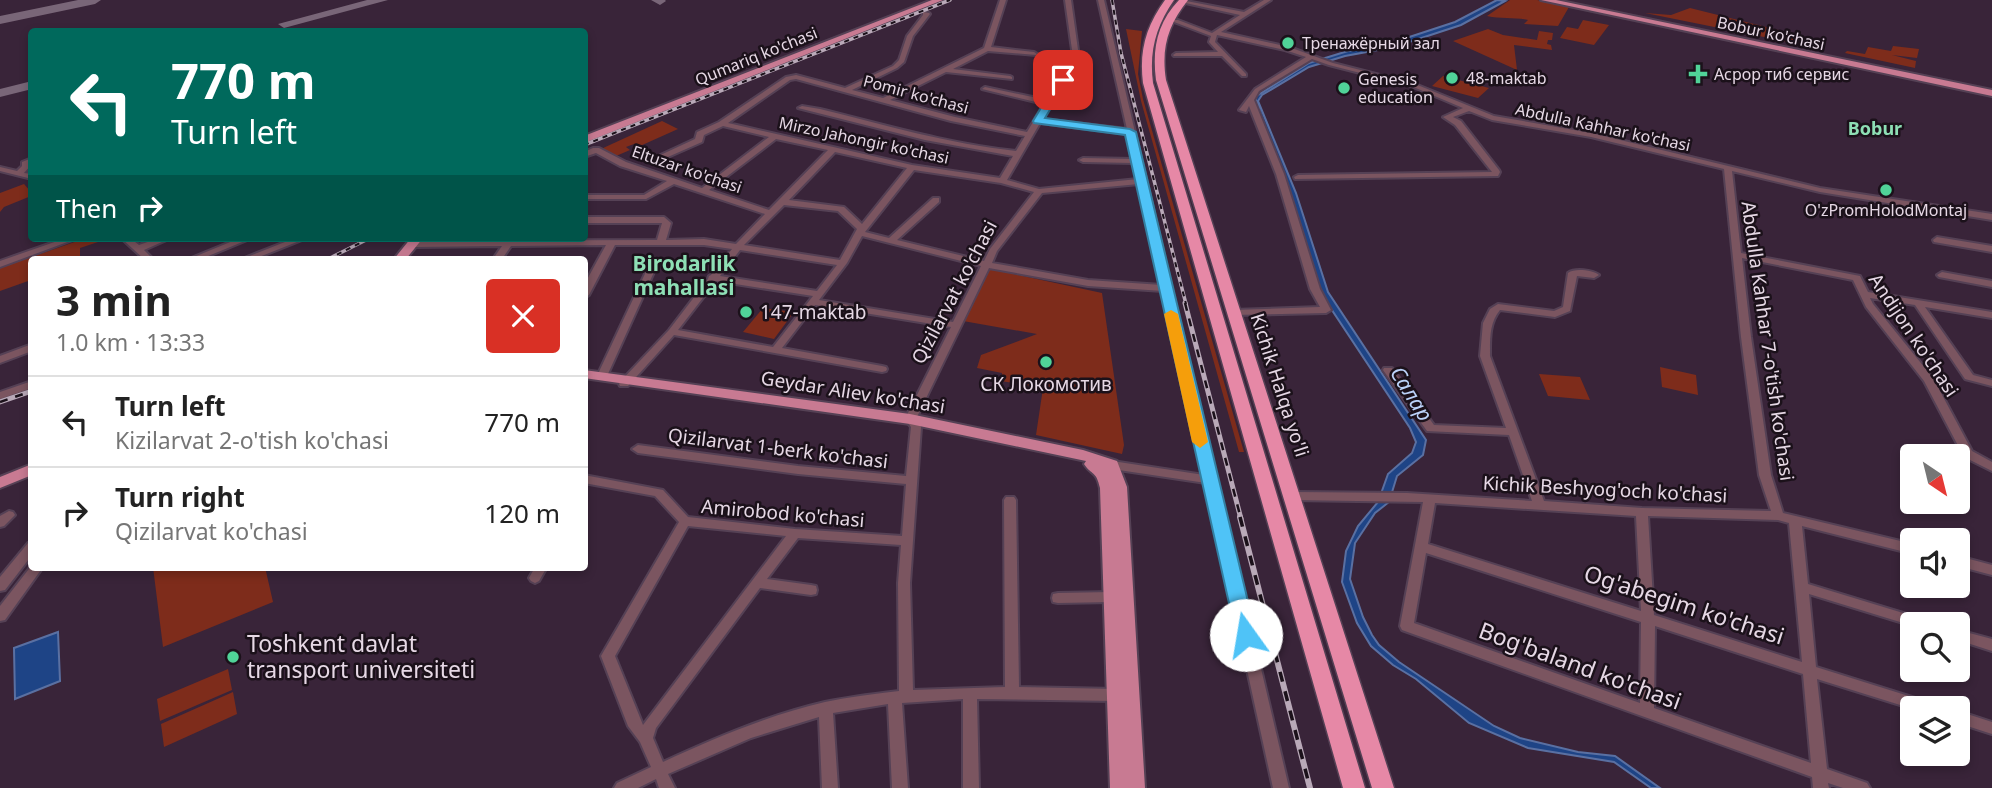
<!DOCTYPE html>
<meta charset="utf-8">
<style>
:root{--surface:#fff;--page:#f2f2f2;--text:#222;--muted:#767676;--line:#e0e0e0}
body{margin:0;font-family:"Noto Sans",sans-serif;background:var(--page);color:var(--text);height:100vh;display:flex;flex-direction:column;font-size:26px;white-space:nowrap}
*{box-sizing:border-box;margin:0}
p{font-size:23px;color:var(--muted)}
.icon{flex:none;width:38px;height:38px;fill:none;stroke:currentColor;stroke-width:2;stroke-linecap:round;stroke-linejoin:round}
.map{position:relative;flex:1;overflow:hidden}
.details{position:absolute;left:28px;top:256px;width:560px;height:315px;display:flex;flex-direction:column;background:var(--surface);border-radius:7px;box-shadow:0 4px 10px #0003}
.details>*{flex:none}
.guide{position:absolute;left:28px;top:28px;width:560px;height:214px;border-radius:7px;box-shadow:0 4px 10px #0003;background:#00695c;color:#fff;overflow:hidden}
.needle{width:46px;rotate:145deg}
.controls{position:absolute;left:1900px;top:444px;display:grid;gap:14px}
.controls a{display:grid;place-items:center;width:70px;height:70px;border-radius:7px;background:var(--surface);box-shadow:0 4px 10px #0003;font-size:35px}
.pin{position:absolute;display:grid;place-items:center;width:60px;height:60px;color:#fff;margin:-30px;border-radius:14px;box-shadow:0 4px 10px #0006}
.me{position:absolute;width:77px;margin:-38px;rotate:347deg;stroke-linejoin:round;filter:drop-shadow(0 0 5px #0008)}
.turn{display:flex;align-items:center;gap:24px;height:147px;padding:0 28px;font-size:32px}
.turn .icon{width:91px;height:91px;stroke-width:2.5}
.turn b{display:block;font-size:49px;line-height:60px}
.then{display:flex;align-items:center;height:66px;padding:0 28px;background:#0003;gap:14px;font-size:26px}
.round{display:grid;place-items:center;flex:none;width:74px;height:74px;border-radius:7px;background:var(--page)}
.head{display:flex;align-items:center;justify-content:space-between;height:119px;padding:0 28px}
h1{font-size:42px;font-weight:700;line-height:52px}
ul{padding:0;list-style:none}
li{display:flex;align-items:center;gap:21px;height:91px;padding:0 28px;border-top:2px solid var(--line)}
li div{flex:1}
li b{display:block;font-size:26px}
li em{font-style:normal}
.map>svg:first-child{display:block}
</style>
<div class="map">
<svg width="1992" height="788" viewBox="0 0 1992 788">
<rect width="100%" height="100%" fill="#392439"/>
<path fill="#7e2c1b" d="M 1510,0 L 1537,0 L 1569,7 L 1558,26 L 1524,24 L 1528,20 C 1514,17 1501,19 1487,16 Z
M 1690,8 L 1802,36 L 1793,43 L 1645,13 L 1671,15 Z
M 1583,20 L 1609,25 L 1594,45 L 1560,38 L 1567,27 L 1578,29 Z
M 1126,29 L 1142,31 L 1138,74 L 1143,99 L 1244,452 L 1239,452 L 1141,101 Z
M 1488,29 L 1503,35 L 1537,40 L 1539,31 L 1553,33 L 1552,40 L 1548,40 L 1547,44 L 1551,45 L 1552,50 L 1514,45 L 1517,70 L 1453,41 Z
M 1893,46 L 1919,49 L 1917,58 L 1892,55 L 1916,61 L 1915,68 L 1845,53 L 1847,51 L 1865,54 L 1868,47 L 1891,51 Z
M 1443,76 L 1489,88 L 1478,98 L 1432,86 Z
M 662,121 L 678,129 L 640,146 L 634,144 L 626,147 L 630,150 L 616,156 L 601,149 Z
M 24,184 L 31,192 L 31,196 L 4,207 L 0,212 L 0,193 Z
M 86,238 L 107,239 L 80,248 L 80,259 L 32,259 L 31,280 L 0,291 L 0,268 Z
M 990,269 L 1102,293 L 1124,445 L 1122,454 L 1036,435 L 1043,388 L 1001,381 L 1002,373 L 977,368 L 981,355 L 1037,334 L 963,321 Z
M 763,308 L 794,312 L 774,339 L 743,332 Z
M 1660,367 L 1696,375 L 1698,395 L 1662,387 Z
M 1539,374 L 1580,377 L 1590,400 L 1548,396 Z
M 153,567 L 265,567 L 273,602 L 163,647 Z
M 228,669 L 232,690 L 160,721 L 157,699 Z
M 233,692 L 237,714 L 164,747 L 161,724 Z"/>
<path fill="#1e4486" stroke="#5a70a2" stroke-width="2" d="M 1497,0 L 1505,1 L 1461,25 L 1394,47 L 1345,56 L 1309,67 L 1262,95 L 1258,101 L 1296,193 L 1328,292 L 1426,440 L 1423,455 L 1397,476 L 1389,502 L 1375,513 L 1355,543 L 1350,579 L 1363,617 L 1372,635 L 1379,645 L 1399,662 L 1494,726 L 1520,738 L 1578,752 L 1615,756 L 1660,788 L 1651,788 L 1614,762 L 1528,748 L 1469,723 L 1416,679 L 1393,665 L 1371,646 L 1357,623 L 1342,582 L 1346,551 L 1358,526 L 1378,502 L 1388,474 L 1412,453 L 1416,442 L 1410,428 L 1320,292 L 1255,97 L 1309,63 L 1348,51 L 1388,44 L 1455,22 Z
M 58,632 L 60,681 L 15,699 L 14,648 Z"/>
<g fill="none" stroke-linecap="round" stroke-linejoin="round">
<path fill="#796678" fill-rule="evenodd" d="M 78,0 L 101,0 L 95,4 L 0,24 L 0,16 Z
M 367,0 L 388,0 L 284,28 L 278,24 Z
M 651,0 L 665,0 L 666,1 L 660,5 Z
M 32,81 L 32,89 L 0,97 L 0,89 Z"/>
<g stroke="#554155" stroke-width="4">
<path id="minor" d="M 1000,0 L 1006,0 L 991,47 L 1034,52 L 1037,54 L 1036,55 L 988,51 L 953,69 L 1010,76 L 1012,77 L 1012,79 L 946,72 L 890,100 L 955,117 L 1027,132 L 1044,104 L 982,89 L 985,87 L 1047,100 L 1073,57 L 1065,0 L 1071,0 L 1079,57 L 1042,119 L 1127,129 L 1098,0 L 1104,0 L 1289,788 L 1273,788 L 1206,483 L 1112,469 L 1108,468 L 1106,465 L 1108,462 L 1112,461 L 1204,475 L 1163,291 L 1088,286 L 989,268 L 916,419 L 921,427 L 910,583 L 913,690 L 1005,687 L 1004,500 L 1006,497 L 1014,497 L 1016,500 L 1019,687 L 1116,689 L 1121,691 L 1123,695 L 1121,699 L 1116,701 L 977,699 L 979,788 L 963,788 L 963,699 L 902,703 L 908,788 L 892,788 L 888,704 L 833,713 L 838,788 L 822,788 L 819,717 L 751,738 L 668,774 L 675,788 L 659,788 L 656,779 L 638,788 L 614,788 L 617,783 L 651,767 L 640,742 L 628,726 L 601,656 L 679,522 L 655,496 L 584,483 L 584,475 L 663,490 L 688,517 L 795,529 L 902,536 L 906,484 L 798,474 L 638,453 L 632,449 L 638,445 L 798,466 L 906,476 L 911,427 L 905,419 L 951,327 L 815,305 L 782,348 L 882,366 L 886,367 L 887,369 L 886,371 L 882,372 L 674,335 L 628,386 L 620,386 L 619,384 L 620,382 L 669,330 L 708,279 L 709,276 L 711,275 L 732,249 L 704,245 L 615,245 L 589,295 L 584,298 L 584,285 L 606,245 L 511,246 L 502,259 L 493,259 L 502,246 L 412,247 L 408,244 L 412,241 L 657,240 L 662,223 L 584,223 L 584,217 L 664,217 L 671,223 L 666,240 L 704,239 L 736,244 L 765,214 L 674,184 L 646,199 L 584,199 L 584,195 L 644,195 L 667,181 L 620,166 L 596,153 L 584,157 L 584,152 L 593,148 L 599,148 L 626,162 L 702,188 L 769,137 L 723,126 L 704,135 L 702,142 L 661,160 L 655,160 L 654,158 L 695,139 L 697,132 L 719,122 L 786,77 L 796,75 L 845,88 L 893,66 L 899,60 L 907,36 L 923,15 L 923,12 L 929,13 L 930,14 L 913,36 L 904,62 L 897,68 L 852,90 L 883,98 L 984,48 ZM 796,79 L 951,121 L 1025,136 L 1016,151 C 949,144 885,125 820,109 L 802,106 L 798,108 L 925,140 L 1013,156 L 1000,178 L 912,165 L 728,123 L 790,80 ZM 1040,123 L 1128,134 L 1133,159 L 1083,158 L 1079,160 L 1083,162 L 1134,163 L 1138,179 L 1039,189 L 1007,180 ZM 776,139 L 828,150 L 769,210 L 709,190 ZM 835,152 L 907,168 L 862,224 L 844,207 L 789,200 ZM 914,170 L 1001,183 L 1034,192 L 990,249 L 984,261 L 897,240 L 939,202 L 939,198 L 933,198 L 889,238 L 865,232 ZM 1139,184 L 1162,285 L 1088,280 L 992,263 L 997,251 L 1042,193 ZM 784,205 L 838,211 L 857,229 L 840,260 L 744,245 ZM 862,236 L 981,266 L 953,322 L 819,300 L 847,263 ZM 740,250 L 837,265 L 817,291 L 720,276 ZM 716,281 L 813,296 L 773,347 L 678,330 ZM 688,526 L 786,536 L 643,725 L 615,656 ZM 798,538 L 901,545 L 898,583 L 899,691 C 874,694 849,697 825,702 C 769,715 715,738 663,762 L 653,738 L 656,728 L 760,588 L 811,595 L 816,594 L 817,590 L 816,586 L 811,585 L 767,579 Z
M 1181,0 L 1244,12 L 1264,0 L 1271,0 L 1221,32 L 1289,47 L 1333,63 L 1415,84 L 1494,116 L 1591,133 L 1820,188 L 1992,214 L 1992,220 L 1820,192 L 1732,171 L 1741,253 L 1860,276 L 1868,292 L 1992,312 L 1992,318 L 1925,307 L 1973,375 L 1992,380 L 1992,386 L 1965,379 L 1915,305 L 1870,298 L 1873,304 L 1933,378 L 1972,451 L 1992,462 L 1992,471 L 1964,457 L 1924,381 L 1866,307 L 1853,280 L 1742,258 L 1751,337 L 1771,475 L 1783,513 L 1913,544 L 1913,554 L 1802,526 L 1808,584 L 1926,620 L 1931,621 L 1932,625 L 1913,625 L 1913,626 L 1809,594 L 1816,667 L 1931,703 L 1936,705 L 1938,709 L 1913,709 L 1817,679 L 1827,769 L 1867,783 L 1870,788 L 1843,788 L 1828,783 L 1829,788 L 1813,788 L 1812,777 L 1402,630 L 1400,626 L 1423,502 L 1292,500 L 1288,499 L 1286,496 L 1288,493 L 1292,492 L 1407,493 L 1532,501 L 1509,435 L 1427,431 L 1383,370 L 1384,368 L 1392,368 L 1434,425 L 1506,428 L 1480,356 L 1483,323 L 1490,309 L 1498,304 L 1554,311 L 1563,307 L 1568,273 C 1575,268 1592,270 1599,275 L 1594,278 L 1577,276 L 1570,311 L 1555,317 L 1500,310 C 1489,323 1490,340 1490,356 L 1544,501 L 1642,508 L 1771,511 L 1759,475 L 1741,337 L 1724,169 L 1591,137 L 1492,120 L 1469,111 L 1453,117 L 1461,121 L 1499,170 L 1500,172 L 1498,176 L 1295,179 L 1294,177 L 1298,175 L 1492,172 L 1455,125 L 1443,117 L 1463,108 L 1411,86 L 1329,65 L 1312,59 L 1259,91 L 1254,100 L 1284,174 L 1320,289 L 1331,310 L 1326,313 L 1230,315 L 1228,313 L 1230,311 L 1233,310 L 1320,307 L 1310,289 L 1276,174 L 1249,106 L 1246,112 L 1239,110 L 1255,89 L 1306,57 L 1285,50 L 1217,35 L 1215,42 L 1246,74 L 1246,76 L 1242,76 L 1222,56 L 1174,56 L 1173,55 L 1176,53 L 1218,52 L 1209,42 L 1211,36 L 1174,22 L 1174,20 L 1178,20 L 1212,33 L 1240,15 L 1181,2 ZM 1435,503 L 1636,516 L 1641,611 L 1428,544 ZM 1648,516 L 1778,520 L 1789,523 L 1802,662 L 1654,615 ZM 1426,553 L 1641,622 L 1640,703 L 1414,623 ZM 1655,626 L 1803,674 L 1811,763 L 1654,708 Z
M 32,158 L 32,164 L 24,173 L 32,174 L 32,179 L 0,171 L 0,167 L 17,171 L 22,166 L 22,162 Z
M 1937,237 L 1992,246 L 1992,252 L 1934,242 L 1933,240 Z
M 66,238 L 78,238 L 0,267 L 0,261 Z
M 121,238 L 130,238 L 139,245 L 159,238 L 171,238 L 144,250 L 153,259 L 144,259 Z
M 240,238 L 252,238 L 201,259 L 189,259 Z
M 295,238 L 307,238 L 254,259 L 242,259 Z
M 655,258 L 659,261 L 607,376 L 606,378 L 598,378 L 597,376 L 651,261 Z
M 1942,272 L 1992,281 L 1992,287 L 1939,277 L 1937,275 Z
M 32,344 L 32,351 L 0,363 L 0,356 Z
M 32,381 L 32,388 L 0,399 L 0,392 Z
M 9,511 L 13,512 L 15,515 L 4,526 L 0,527 L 0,516 Z
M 32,542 L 32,555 L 5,590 L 0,591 L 0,577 L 28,543 Z
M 1958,556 L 1992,565 L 1992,575 L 1958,566 Z
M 32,565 L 32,567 L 43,567 L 5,620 L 0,621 L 0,606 Z
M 535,567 L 547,567 L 539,581 L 535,583 L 531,581 L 529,578 Z
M 1112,592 L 1117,593 L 1118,597 L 1117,601 L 1112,602 L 1058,603 L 1053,602 L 1052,598 L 1053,594 L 1058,593 Z
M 1958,630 L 1992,639 L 1992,651 L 1958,640 Z
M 1958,711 L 1992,722 L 1992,734 L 1958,723 Z"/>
</g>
<g stroke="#554155" stroke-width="4">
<path id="major" d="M 932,0 L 943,0 L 584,143 L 584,136 Z
M 1541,0 L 1556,0 L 1992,90 L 1992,96 Z
M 411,238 L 423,238 L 406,259 L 394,259 Z
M 584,370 L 910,414 L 1083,450 L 1117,461 L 1127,487 L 1145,788 L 1110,788 L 1100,488 C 1096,470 1092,476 1084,464 L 1086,461 L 910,424 L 584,378 Z
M 32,464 L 32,475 L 0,488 L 0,477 Z"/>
</g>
<g stroke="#554155" stroke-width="3">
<path id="highway" d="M 1165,0 L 1174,0 C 1156,26 1149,51 1153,83 L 1365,788 L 1343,788 L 1143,83 C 1139,51 1146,26 1165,0 Z
M 1179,0 L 1188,0 C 1168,25 1161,48 1166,80 L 1394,788 L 1372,788 L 1156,80 C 1152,49 1157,23 1179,0 Z"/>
</g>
<use href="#minor" fill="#7b5560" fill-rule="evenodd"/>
<use href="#major" fill="#c87a92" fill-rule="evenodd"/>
<use href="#highway" fill="#e688a6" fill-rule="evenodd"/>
<g stroke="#b9a9b8" stroke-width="3.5">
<path id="rail-far2" d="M 1112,0 L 1121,53 L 1186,304
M 584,145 L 950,0
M 328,259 L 370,238"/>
</g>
<g stroke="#b9a9b8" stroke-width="5">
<path id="rail-far1" d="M 1185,303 L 1241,519
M 0,402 L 32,391"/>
</g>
<g stroke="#b9a9b8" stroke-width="6">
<path id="rail" d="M 1240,517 L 1310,788"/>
</g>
<use href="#rail-far2" stroke="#1b111a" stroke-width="2" stroke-dasharray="5" stroke-linecap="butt"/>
<use href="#rail-far1" stroke="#1b111a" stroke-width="2.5" stroke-dasharray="8" stroke-linecap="butt"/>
<use href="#rail" stroke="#1b111a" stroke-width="3.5" stroke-dasharray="10" stroke-linecap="butt"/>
</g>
<path fill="#4fc3f7" stroke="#337fa1" stroke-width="2" d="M 1059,78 L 1068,80 L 1045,118 L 1130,129 L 1136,132 L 1256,635 L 1253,641 L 1246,643 L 1239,641 L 1236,635 L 1125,135 L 1034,123 L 1033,121 Z"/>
<path fill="#f59e0b" d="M 1171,310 L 1178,314 L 1208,442 L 1200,448 L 1192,442 L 1164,314 Z"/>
<g fill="#50d398" stroke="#1b111a" stroke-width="2.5">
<circle cx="1288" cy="43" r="7"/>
<path d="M1694.5 63.5h7v7h7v7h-7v7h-7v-7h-7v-7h7z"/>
<circle cx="1452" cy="78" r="7"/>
<circle cx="1344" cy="88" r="7"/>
<circle cx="1886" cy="190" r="7"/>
<circle cx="746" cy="312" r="7"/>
<circle cx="1046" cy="362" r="7"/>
<circle cx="233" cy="657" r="7"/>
</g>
<g text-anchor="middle" stroke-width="5" stroke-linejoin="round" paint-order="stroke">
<g font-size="16" fill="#e6d8e5" stroke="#1b111a">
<text transform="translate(1771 33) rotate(12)" y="6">Bobur ko'chasi</text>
<text transform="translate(756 56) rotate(-22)" y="6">Qumariq ko'chasi</text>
<text transform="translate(916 94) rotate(15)" y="6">Pomir ko'chasi</text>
<text transform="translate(1603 127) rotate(12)" y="6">Abdulla Kahhar ko'chasi</text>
<text transform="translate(864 140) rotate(12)" y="6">Mirzo Jahongir ko'chasi</text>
<text transform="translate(687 169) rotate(19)" y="6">Eltuzar ko'chasi</text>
</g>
<g font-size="16" fill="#e6d8e5" stroke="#1b111a" text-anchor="start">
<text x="1302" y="49">Тренажёрный зал</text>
<text x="1714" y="80">Асрор тиб сервис</text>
<text x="1466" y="84">48-maktab</text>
<text x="1358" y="85">Genesis<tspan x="1358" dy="18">education</tspan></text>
<text x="1886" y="216" text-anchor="middle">O'zPromHolodMontaj</text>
</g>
<g font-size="18" font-weight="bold" fill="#8edfb5" stroke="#1b111a">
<text x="1875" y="135">Bobur</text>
</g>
<g font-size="19" fill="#e6d8e5" stroke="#1b111a">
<text transform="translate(954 292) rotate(-62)" y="7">Qizilarvat ko'chasi</text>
<text transform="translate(1914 335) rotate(56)" y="7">Andijon ko'chasi</text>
<text transform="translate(1768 341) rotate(82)" y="7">Abdulla Kahhar 7-o'tish ko'chasi</text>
<text transform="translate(1280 385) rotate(72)" y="7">Kichik Halqa yo'li</text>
<text transform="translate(853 392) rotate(9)" y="7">Geydar Aliev ko'chasi</text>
<text transform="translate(778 448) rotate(7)" y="7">Qizilarvat 1-berk ko'chasi</text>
<text transform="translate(1605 489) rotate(3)" y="7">Kichik Beshyog'och ko'chasi</text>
<text transform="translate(783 513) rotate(5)" y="7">Amirobod ko'chasi</text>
</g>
<g font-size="19" fill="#e6d8e5" stroke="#1b111a" text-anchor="start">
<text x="760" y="319">147-maktab</text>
<text x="1046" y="391" text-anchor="middle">СК Локомотив</text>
</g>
<g font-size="21" font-weight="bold" fill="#8edfb5" stroke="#1b111a">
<text x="684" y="271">Birodarlik<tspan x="684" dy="24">mahallasi</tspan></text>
</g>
<g font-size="21" font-style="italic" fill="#bbd2f9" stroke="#1b111a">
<text transform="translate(1411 394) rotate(58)" y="7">Салар</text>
</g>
<g font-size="23" fill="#e6d8e5" stroke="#1b111a">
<text transform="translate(1684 605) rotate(18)" y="8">Og'abegim ko'chasi</text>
<text transform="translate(1580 666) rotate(20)" y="8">Bog'baland ko'chasi</text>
</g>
<g font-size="23" fill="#e6d8e5" stroke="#1b111a" text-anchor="start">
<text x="247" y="652">Toshkent davlat<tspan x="247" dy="26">transport universiteti</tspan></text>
</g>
</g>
</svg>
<div class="controls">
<a><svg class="needle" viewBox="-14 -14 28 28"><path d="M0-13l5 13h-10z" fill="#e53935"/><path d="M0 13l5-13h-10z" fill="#767676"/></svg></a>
<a><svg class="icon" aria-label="sound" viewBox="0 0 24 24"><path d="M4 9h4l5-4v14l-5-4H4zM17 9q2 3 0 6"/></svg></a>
<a><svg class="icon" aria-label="search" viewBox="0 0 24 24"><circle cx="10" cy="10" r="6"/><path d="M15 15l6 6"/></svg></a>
<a><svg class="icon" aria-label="layers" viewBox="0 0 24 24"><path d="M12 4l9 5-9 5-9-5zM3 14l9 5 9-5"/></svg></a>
</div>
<div class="pin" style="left:1063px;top:80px;background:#d93025"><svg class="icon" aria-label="arrive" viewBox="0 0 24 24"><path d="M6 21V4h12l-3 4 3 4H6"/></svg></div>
<svg class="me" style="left:1246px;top:635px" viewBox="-20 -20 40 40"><circle r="19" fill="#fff"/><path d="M0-13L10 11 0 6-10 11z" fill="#4fc3f7"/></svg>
<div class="guide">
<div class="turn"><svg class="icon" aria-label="left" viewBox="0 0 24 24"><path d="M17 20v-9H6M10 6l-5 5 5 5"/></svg><div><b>770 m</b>Turn left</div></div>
<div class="then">Then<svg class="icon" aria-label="right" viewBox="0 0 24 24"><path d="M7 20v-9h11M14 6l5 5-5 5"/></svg></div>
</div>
<section class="details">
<div class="head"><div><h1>3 min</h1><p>1.0 km · 13:33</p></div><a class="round" style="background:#d93025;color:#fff"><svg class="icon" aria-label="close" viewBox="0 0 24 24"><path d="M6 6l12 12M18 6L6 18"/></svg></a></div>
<ul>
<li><svg class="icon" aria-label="left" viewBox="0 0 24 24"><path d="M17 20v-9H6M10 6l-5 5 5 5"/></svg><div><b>Turn left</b><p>Kizilarvat 2-o'tish ko'chasi</p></div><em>770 m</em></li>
<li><svg class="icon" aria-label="right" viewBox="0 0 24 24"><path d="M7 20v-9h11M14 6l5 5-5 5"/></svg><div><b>Turn right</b><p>Qizilarvat ko'chasi</p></div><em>120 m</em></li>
</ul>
</section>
</div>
